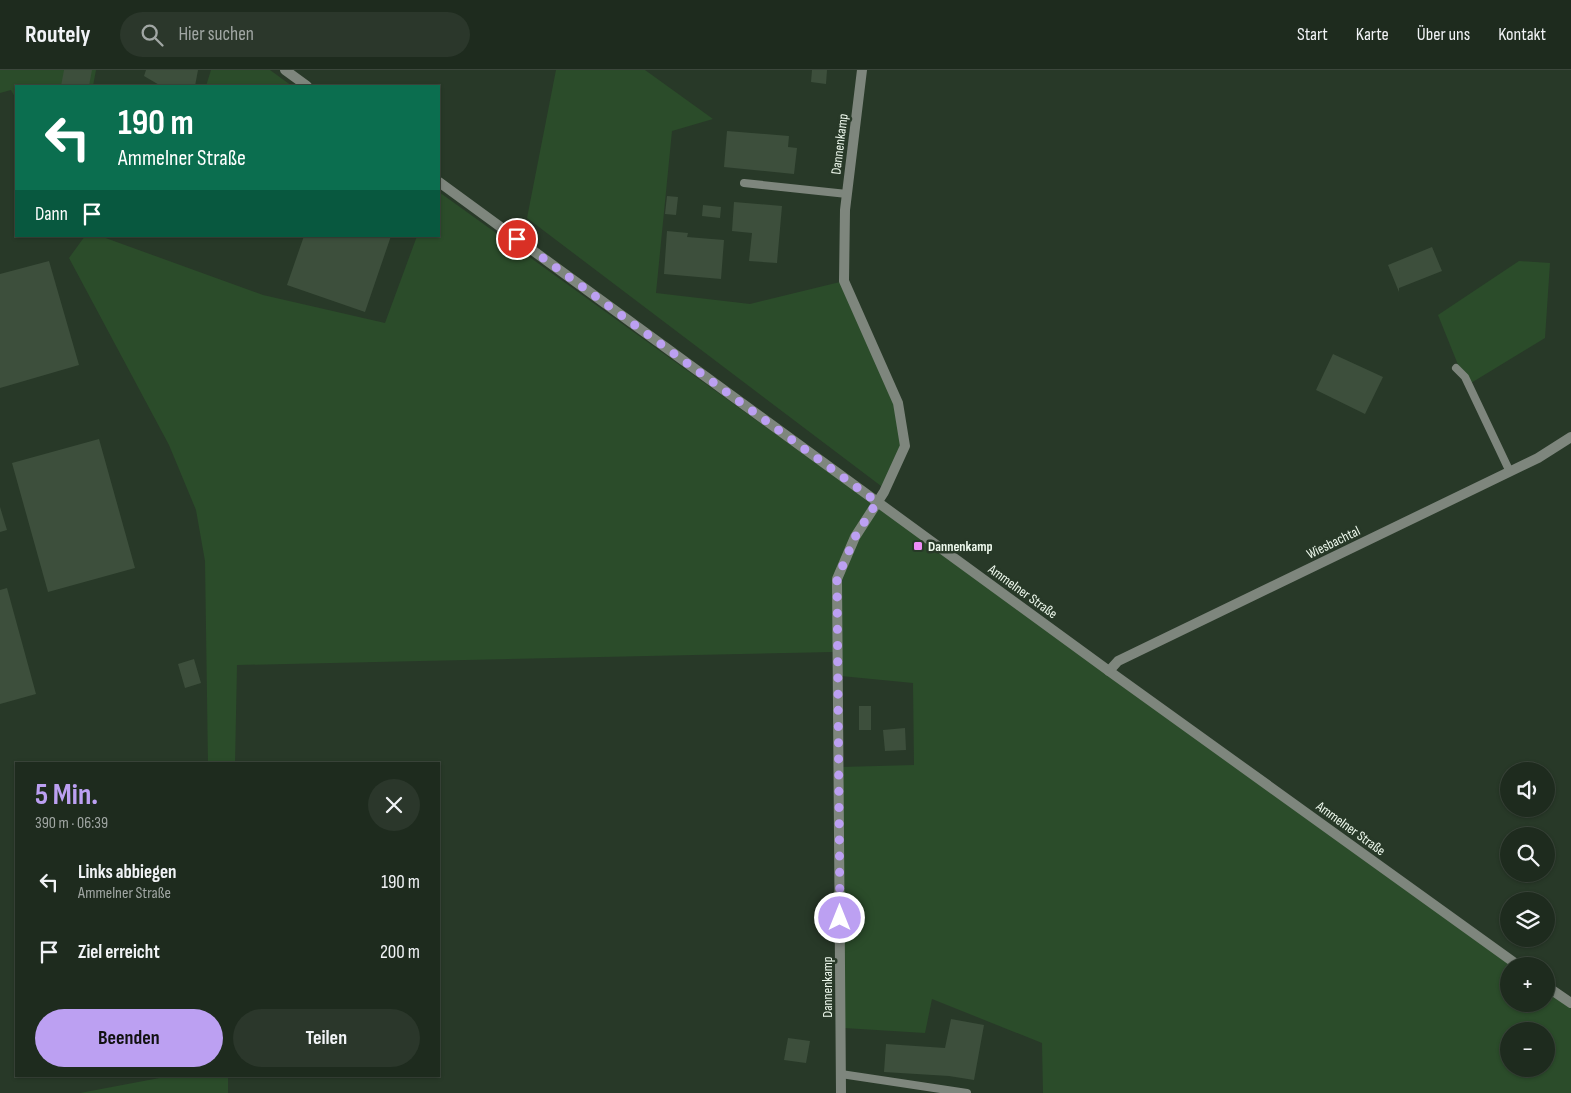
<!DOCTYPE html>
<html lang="de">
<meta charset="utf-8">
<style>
:root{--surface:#1e2b1e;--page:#2b372b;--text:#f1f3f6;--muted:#a1a7a4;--line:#3c473c;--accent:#bca0f2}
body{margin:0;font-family:"Sofia Sans Condensed",sans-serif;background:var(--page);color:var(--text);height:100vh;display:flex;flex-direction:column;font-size:19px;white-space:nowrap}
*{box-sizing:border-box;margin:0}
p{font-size:16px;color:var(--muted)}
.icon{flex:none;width:28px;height:28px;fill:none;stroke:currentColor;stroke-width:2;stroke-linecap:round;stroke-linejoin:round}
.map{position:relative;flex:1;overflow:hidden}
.sheet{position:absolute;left:15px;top:692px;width:425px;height:315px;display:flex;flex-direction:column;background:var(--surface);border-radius:0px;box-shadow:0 1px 4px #0004,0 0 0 1px var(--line)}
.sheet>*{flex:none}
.top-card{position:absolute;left:15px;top:15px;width:425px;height:152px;border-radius:0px;box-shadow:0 1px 4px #0004,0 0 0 1px var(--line);background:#0b6e4f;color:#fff;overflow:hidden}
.controls{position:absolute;left:1500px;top:692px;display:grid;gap:10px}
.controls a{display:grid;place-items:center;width:55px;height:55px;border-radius:50%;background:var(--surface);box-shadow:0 1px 4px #0004,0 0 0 1px var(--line);font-size:25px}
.pin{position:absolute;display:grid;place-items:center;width:42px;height:42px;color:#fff;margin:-21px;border:2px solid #fff;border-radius:50%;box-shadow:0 1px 5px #0007}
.me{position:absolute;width:55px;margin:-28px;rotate:0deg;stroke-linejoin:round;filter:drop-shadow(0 0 4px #0008)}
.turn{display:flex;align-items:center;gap:18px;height:105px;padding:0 20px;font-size:22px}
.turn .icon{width:65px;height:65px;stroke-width:2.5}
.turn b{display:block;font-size:35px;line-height:42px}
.then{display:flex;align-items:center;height:48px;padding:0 20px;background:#0003;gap:10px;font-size:19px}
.round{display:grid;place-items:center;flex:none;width:52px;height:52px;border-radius:26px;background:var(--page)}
.head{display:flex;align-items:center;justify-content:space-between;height:85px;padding:0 20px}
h1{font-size:30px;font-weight:700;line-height:38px;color:var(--accent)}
.cta{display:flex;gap:10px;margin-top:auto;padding:10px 20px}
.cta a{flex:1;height:58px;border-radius:30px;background:var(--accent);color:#111;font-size:20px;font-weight:700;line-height:58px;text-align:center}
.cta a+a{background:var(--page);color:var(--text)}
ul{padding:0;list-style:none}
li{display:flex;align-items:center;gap:15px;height:70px;padding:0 20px}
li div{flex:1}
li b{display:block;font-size:19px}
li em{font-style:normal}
header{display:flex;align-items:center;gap:30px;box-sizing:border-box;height:70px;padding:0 25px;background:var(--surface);border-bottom:1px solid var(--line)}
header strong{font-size:24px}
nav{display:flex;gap:28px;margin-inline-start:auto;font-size:18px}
.search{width:350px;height:45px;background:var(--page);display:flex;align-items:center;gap:12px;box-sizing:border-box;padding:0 18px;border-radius:28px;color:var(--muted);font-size:19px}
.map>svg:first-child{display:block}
</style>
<header>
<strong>Routely</strong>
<div class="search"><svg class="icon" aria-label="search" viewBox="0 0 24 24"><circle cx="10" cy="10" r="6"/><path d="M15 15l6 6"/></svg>Hier suchen</div>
<nav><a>Start</a><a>Karte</a><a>Über uns</a><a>Kontakt</a></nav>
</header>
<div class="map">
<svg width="1571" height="1023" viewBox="0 0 1571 1023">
<rect width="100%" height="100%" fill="#283928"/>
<path fill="#2b4c2a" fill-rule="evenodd" d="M 0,0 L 96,0 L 93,16 L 16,16 L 16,29 L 11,20 L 0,23 Z
M 211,0 L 270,0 L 292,16 L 206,16 Z
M 556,0 L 645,0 L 713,49 L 672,61 L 656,223 L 750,234 L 840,212 L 896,334 L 903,376 L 885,419 L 527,148 Z
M 439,122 L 994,521 L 1523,896 L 1509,896 L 1509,934 L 1546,934 L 1546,912 L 1571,930 L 1571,1023 L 1043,1023 L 1042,973 L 932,929 L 925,963 L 844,958 L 841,697 L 914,695 L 913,613 L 841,606 L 833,582 L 237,595 L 235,694 L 208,694 L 205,491 L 196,440 L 169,375 L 69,188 L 85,166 L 100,166 L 263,225 L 385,253 L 417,166 L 439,166 ZM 1509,961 L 1546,961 L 1546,999 L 1509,999 Z
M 1519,191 L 1550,193 L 1545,268 L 1471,313 L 1465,312 L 1438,245 Z
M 170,1006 L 228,1006 L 228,1023 L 80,1023 Z"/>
<path fill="#3d4f3c" d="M 64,0 L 92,0 L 89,16 L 61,16 Z
M 146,0 L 198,0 L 195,16 L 161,16 L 144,6 Z
M 812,0 L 827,0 L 826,14 L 811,12 Z
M 727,61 L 789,66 L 788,77 L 797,78 L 794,104 L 724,97 Z
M 667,126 L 678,127 L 676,145 L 665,144 Z
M 734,132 L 782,136 L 777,193 L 749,191 L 752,163 L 732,161 Z
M 703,135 L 721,137 L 720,148 L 702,146 Z
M 667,161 L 688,163 L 687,167 L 724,170 L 721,209 L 664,204 Z
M 304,166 L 391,166 L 365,242 L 287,215 Z
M 1432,177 L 1442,201 L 1399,218 L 1399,222 L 1388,195 Z
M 49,191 L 79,295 L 0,318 L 0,204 Z
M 1333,284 L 1383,307 L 1365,344 L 1316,320 Z
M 99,369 L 135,498 L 48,522 L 12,393 Z
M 0,437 L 7,460 L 0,462 Z
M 7,518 L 36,624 L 0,634 L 0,520 Z
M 194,589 L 201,613 L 185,618 L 178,594 Z
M 859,636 L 871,636 L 871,660 L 859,660 Z
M 905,658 L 906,680 L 885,681 L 883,660 Z
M 951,949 L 984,955 L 974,1010 L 949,1006 L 884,1002 L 886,974 L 945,978 Z
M 788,968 L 810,971 L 806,993 L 784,990 Z"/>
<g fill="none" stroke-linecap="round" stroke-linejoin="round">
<path stroke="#7e867d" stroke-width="8" d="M 744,113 L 847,124
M 1456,298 L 1465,307 L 1510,402
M 841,1004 L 967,1023"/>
<path stroke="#7e867d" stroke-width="10" d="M 1109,601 L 1118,591 L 1538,388 L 1571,367
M 841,1023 L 837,509 L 855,467 L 884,422 L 905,376 L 898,333 L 844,211 L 845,140 L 862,0"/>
<path stroke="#7e867d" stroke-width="10" d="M 285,0 L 307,16
M 439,112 L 1109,601 L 1519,896
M 1546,916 L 1571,933"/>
</g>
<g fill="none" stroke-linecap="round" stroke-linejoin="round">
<path stroke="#bca0f2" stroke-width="9" stroke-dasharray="0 16.2" d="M 517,169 L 877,432 L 855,467 L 837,509 L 840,848"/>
</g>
<rect fill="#ee8cf8" stroke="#283928" stroke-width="2" x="913" y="471" width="10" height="10" rx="2.5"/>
<g text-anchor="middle" stroke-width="5" stroke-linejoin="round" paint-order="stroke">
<g font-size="14" fill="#eef9ed" stroke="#283928">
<text transform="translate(839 74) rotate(-83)" y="5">Dannenkamp</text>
<text transform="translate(1333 472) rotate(-26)" y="5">Wiesbachtal</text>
<text transform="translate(1023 521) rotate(36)" y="5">Ammelner Straße</text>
<text transform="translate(1351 758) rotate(36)" y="5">Ammelner Straße</text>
<text transform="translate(827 917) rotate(-90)" y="5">Dannenkamp</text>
</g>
<g font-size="14" font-weight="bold" fill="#eef9ed" stroke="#283928" text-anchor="start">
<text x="928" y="481">Dannenkamp</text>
</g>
</g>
</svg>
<div class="controls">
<a><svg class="icon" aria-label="sound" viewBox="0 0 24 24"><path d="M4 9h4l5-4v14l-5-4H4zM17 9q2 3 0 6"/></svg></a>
<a><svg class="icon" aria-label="search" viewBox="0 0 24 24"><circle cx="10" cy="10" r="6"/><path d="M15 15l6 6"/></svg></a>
<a><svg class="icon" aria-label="layers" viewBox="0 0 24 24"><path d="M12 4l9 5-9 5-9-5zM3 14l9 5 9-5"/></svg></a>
<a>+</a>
<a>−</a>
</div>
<div class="pin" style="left:517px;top:169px;background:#d93025"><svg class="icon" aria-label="arrive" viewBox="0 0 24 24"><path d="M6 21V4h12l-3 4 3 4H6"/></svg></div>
<svg class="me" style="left:840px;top:848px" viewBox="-20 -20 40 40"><circle r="17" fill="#bca0f2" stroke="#fff" stroke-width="3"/><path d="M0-11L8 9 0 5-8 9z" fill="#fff"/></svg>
<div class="top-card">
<div class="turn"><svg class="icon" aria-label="left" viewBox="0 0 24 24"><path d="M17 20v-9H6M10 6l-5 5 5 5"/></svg><div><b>190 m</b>Ammelner Straße</div></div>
<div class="then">Dann<svg class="icon" aria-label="arrive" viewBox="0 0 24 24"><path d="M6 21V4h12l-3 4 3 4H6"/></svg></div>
</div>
<section class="sheet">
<div class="head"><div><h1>5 Min.</h1><p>390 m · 06:39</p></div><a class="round"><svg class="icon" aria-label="close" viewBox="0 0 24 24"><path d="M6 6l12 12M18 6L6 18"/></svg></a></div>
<ul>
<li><svg class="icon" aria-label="left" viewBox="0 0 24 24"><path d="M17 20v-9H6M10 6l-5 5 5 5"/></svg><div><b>Links abbiegen</b><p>Ammelner Straße</p></div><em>190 m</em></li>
<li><svg class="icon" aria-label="arrive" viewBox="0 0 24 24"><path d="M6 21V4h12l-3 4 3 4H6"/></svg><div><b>Ziel erreicht</b></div><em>200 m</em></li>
</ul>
<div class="cta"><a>Beenden</a><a>Teilen</a></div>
</section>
</div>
